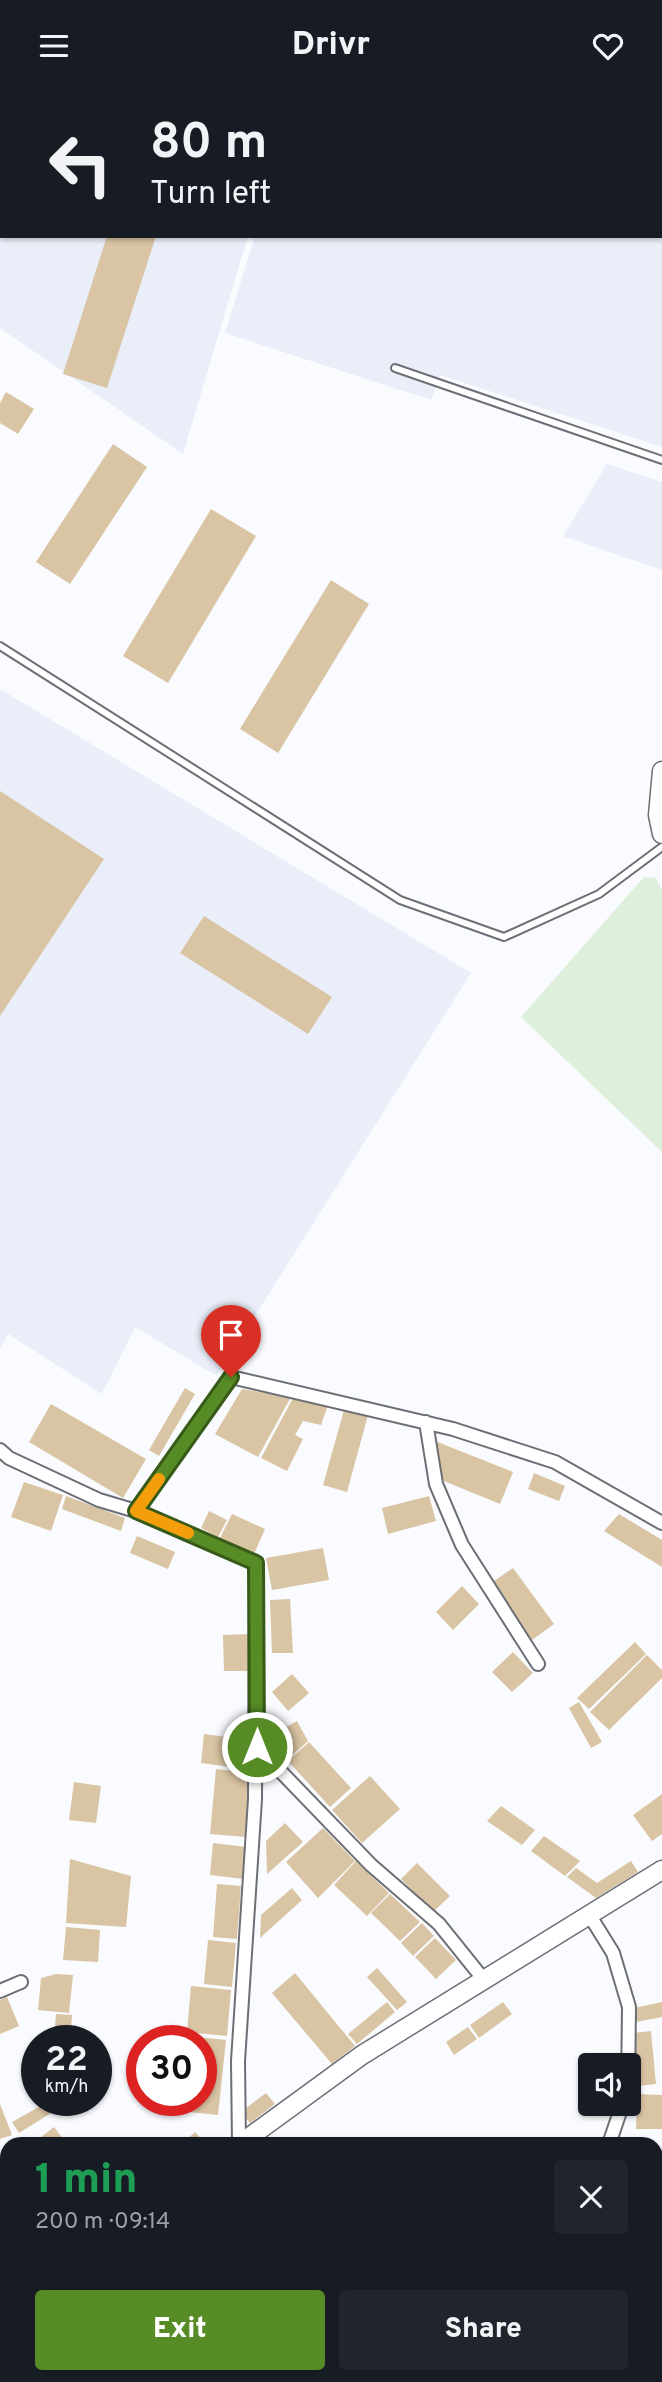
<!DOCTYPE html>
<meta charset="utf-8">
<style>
:root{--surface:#171b24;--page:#20242c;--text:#f1f3f6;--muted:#9ea1a6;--accent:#568b25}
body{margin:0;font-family:Overpass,sans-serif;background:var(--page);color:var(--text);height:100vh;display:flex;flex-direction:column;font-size:26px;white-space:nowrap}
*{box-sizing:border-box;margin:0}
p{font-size:23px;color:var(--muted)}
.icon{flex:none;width:38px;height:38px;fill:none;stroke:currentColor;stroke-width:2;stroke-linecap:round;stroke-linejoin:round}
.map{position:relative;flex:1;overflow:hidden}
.sheet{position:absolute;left:0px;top:2046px;width:663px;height:247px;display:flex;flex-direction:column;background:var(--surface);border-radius:21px 21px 0 0;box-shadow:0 2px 5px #0004}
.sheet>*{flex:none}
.banner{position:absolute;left:0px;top:0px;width:663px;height:147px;box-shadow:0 2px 5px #0004;background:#171b24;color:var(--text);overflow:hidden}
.tools{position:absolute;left:578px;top:1962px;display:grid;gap:14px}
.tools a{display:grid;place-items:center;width:63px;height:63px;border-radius:7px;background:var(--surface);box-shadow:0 2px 5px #0004;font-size:35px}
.speed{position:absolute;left:21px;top:1934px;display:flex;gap:14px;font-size:35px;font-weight:700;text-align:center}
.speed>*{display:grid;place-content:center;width:91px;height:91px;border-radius:50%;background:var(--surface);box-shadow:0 2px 5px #0004;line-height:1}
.speed small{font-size:18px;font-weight:400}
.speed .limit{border:10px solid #d22;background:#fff;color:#111}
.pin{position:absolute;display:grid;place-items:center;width:60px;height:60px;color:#fff;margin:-72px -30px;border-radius:50% 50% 50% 0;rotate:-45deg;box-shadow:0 0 7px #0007}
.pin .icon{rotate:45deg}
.me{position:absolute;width:77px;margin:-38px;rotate:0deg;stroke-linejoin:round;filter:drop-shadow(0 0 5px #0008)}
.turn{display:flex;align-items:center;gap:24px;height:147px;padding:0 35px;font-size:32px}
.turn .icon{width:91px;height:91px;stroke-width:2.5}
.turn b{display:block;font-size:49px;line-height:60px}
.round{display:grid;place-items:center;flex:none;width:74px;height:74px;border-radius:7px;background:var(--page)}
.summary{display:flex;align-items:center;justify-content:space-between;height:119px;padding:0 35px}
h1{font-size:42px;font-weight:800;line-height:52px;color:#1e9e55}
.action{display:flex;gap:14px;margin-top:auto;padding:14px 35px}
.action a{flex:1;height:80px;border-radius:7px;background:var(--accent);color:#fff;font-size:28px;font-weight:800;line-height:80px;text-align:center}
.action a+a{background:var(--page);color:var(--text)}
header{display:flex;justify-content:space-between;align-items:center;height:91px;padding:0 35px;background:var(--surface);font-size:32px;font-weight:800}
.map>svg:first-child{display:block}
</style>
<header><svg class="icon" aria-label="menu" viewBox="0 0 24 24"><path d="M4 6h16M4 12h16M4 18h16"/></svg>Drivr<svg class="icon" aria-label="heart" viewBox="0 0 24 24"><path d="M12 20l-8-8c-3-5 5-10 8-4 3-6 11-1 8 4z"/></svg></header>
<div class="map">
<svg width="662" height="2291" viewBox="0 0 662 2291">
<rect width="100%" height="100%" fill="#f9fbff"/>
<path fill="#e9eef9" d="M 0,42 L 2,145 L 248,145 L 183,363 L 0,237 Z
M 662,48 L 662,356 L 440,284 L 431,309 L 225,242 L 255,145 L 662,145 Z
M 607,373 L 662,391 L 662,479 L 563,445 Z
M 0,598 L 471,882 L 217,1285 L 135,1236 L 102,1303 L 8,1243 L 0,1257 Z"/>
<path fill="#deefdb" d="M 644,786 L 656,787 L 662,800 L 662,1061 L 521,926 Z"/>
<path fill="#d9c4a3" d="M 107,145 L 156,145 L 107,297 L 63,283 Z
M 6,301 L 34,318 L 18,343 L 0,332 L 0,312 Z
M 113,353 L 147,376 L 70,493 L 36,471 Z
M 211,418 L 256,445 L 168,592 L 123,565 Z
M 331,489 L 369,513 L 278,662 L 240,638 Z
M 0,700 L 104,768 L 0,925 Z
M 204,825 L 332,906 L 308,943 L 180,862 Z
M 185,1297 L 195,1303 L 159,1365 L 149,1359 Z
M 242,1298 L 291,1306 L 258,1366 L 215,1343 Z
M 293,1307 L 328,1314 L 321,1334 L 303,1330 L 295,1344 L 303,1348 L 287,1380 L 261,1367 Z
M 51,1313 L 146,1368 L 123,1407 L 29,1351 Z
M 344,1319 L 368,1324 L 347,1401 L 323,1394 Z
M 435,1350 L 513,1381 L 500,1413 L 439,1388 Z
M 534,1382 L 565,1395 L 559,1410 L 528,1398 Z
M 24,1391 L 63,1404 L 51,1440 L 11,1426 Z
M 66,1405 L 125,1427 L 121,1440 L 62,1418 Z
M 429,1405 L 436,1430 L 388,1443 L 382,1417 Z
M 209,1420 L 227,1429 L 218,1446 L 201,1437 Z
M 232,1423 L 265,1438 L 254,1463 L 220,1447 Z
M 619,1423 L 662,1449 L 662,1476 L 604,1440 Z
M 137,1445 L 175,1461 L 168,1478 L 130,1462 Z
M 323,1457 L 329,1489 L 272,1499 L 266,1467 Z
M 513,1477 L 554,1533 L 532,1549 L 491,1492 Z
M 462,1495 L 479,1513 L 453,1539 L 436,1521 Z
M 290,1508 L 293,1562 L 272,1562 L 270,1509 Z
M 251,1543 L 252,1580 L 224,1580 L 223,1544 Z
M 635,1551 L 646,1563 L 589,1618 L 577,1607 Z
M 513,1561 L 533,1582 L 512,1601 L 492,1581 Z
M 647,1564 L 662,1579 L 662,1587 L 609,1639 L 590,1621 Z
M 292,1583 L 309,1602 L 288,1620 L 272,1601 Z
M 579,1611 L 602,1651 L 591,1657 L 569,1617 Z
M 297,1630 L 308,1650 L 287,1669 L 272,1644 Z
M 204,1643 L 234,1647 L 230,1676 L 201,1672 Z
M 309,1651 L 351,1697 L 330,1716 L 288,1670 Z
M 216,1678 L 252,1682 L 246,1746 L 210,1743 Z
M 370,1685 L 400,1718 L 362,1752 L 332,1719 Z
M 74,1691 L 101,1695 L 96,1732 L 69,1729 Z
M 662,1703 L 662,1743 L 652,1750 L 633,1724 Z
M 501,1715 L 535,1739 L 522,1754 L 487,1730 Z
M 285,1732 L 303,1751 L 267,1783 L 266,1750 Z
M 323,1737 L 355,1770 L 318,1807 L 286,1771 Z
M 544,1745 L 580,1770 L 565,1785 L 531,1760 Z
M 213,1752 L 246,1756 L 243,1788 L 210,1784 Z
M 70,1768 L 131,1785 L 126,1836 L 66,1832 Z
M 356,1770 L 389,1802 L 367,1825 L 334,1794 Z
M 631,1770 L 638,1781 L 596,1807 L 567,1786 L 576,1777 L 597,1792 Z
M 417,1772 L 450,1805 L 433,1821 L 401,1788 Z
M 217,1793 L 241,1795 L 237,1848 L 213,1846 Z
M 292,1797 L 302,1809 L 260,1847 L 261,1824 Z
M 390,1803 L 420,1831 L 400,1850 L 371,1822 Z
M 422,1832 L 434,1845 L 413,1865 L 401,1852 Z
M 66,1836 L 100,1839 L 98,1871 L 63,1869 Z
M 435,1847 L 456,1869 L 436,1888 L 415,1866 Z
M 208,1849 L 236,1852 L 232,1896 L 204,1893 Z
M 377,1877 L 407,1911 L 397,1919 L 367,1886 Z
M 295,1882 L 355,1955 L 332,1973 L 272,1902 Z
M 56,1883 L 73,1884 L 69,1922 L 38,1919 L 41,1887 Z
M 191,1895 L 231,1899 L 227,1945 L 187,1941 Z
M 7,1906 L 19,1935 L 0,1943 L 0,1909 Z
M 387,1911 L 395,1921 L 357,1953 L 348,1943 Z
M 503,1911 L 512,1923 L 479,1947 L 470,1934 Z
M 662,1911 L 662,1926 L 636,1931 L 634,1917 Z
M 56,1923 L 72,1924 L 70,1950 L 54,1950 Z
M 468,1936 L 477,1948 L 454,1964 L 446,1951 Z
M 651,1940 L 656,1993 L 638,1995 L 633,1942 Z
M 197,1946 L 226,1949 L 218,2024 L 189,2021 L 190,2009 L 201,2009 L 201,1950 L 196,1950 Z
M 266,2002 L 275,2013 L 250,2032 L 241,2021 Z
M 637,2003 L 662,2004 L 662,2038 L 636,2038 Z
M 51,2009 L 72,2009 L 19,2042 L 12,2031 Z
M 0,2013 L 12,2044 L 0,2048 Z
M 54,2036 L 67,2053 L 32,2053 Z
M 195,2041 L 206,2053 L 182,2053 Z
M 656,2266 L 662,2267 L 662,2291 L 639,2287 L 656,2286 Z
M 164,2286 L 185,2286 L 189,2291 L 156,2291 Z
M 416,2286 L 451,2286 L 449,2291 L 415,2291 Z"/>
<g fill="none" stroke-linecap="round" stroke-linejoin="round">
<g stroke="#6c6f75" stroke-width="10">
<path id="service" d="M 370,2 L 378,0
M 0,46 L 2,46
M 395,277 L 662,369
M 0,555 L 400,809 L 504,846 L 599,803 L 662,756"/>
</g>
<g stroke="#6c6f75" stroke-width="16">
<path id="minor" d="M 426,1331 L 436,1393 L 462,1454 L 538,1573
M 0,1359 L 9,1367 L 99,1409 L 136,1420 L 256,1472 L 255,1708 L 238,1970 L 239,2053
M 136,1420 L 231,1286 L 453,1338 L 555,1371 L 662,1432
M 257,1656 L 371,1774 L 439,1833 L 484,1889
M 590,1825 L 613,1862 L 629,1916 L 628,1996
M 0,1900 L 21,1891
M 609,2053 L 623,2012
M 0,2098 L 7,2115
M 200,2291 L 201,2286
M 408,2291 L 409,2286"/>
</g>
<g stroke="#6c6f75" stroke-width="21">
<path id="secondary" d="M 662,680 L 658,724 L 662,743
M 240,2053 L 362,1964 L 662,1779
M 27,2291 L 32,2286"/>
</g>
<use href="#service" stroke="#fff" stroke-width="6"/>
<use href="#minor" stroke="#fff" stroke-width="12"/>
<use href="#secondary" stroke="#fff" stroke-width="18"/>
</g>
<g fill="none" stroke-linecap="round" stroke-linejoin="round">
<g stroke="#385a18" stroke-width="18">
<path id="route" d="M 231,1286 L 136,1420 L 256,1472 L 257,1656"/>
</g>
<use href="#route" stroke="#568b25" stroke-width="12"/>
<path stroke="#f59e0b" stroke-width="12" d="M 159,1388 L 136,1420 L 188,1442"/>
</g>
</svg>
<div class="tools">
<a><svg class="icon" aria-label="sound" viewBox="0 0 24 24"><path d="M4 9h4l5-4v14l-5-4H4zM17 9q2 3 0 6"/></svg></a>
</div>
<div class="speed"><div>22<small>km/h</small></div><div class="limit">30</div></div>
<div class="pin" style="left:231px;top:1286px;background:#d93025"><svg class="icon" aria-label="arrive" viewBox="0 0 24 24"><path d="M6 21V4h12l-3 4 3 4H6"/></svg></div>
<svg class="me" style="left:257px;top:1656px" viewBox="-20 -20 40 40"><circle r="17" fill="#568b25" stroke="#fff" stroke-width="3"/><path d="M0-11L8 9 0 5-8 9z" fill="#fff"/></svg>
<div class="banner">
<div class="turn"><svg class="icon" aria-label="left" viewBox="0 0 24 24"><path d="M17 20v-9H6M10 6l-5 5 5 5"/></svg><div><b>80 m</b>Turn left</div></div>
</div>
<section class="sheet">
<div class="summary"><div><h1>1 min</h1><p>200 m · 09:14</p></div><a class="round"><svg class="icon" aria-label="close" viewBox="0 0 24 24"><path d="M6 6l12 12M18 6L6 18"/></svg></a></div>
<div class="action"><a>Exit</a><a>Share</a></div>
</section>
</div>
